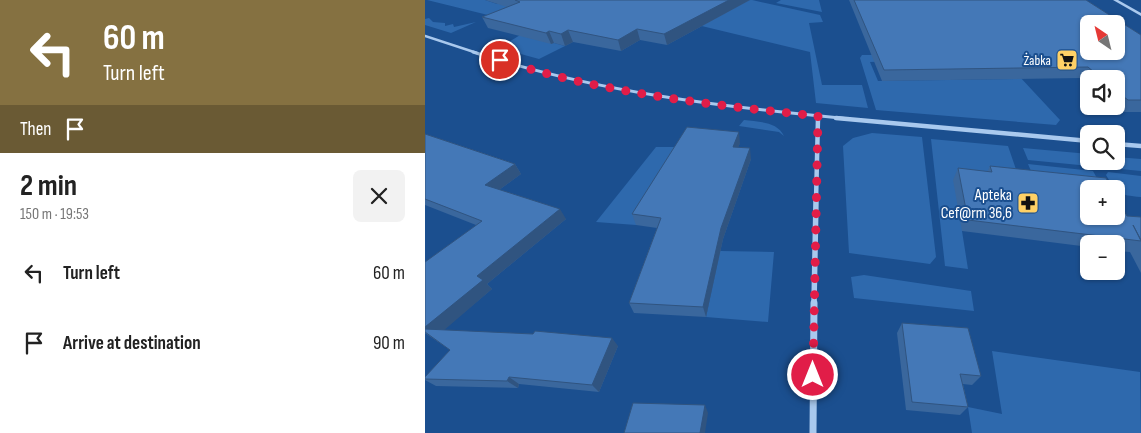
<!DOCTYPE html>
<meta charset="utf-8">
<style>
:root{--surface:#fff;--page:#f2f2f2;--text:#222;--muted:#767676}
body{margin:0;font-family:"Sofia Sans Condensed",sans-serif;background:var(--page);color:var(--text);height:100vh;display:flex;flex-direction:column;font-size:19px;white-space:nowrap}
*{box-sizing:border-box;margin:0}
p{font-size:16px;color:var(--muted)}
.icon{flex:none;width:28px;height:28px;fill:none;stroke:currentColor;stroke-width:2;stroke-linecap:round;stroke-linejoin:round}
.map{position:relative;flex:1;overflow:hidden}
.sheet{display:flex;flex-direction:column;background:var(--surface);width:425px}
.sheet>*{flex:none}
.top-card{background:#857141;color:#fff;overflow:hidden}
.needle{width:32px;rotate:325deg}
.buttons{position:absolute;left:655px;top:15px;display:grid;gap:10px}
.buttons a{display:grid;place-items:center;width:45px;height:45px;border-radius:8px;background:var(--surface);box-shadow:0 1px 4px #0004;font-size:25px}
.pin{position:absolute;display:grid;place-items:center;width:42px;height:42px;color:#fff;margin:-21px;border:2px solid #fff;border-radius:50%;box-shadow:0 1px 5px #0007}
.me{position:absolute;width:55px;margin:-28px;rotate:0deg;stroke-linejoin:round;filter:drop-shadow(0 0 4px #0008)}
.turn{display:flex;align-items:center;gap:18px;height:105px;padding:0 20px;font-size:22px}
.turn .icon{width:65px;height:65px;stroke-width:2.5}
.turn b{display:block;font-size:35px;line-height:42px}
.then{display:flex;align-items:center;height:48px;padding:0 20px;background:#0003;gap:10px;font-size:19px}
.round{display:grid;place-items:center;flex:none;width:52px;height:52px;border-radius:8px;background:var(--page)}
.head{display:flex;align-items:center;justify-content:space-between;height:85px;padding:0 20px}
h1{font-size:30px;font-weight:700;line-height:38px}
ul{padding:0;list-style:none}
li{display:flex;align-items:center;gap:15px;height:70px;padding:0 20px}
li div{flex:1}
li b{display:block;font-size:19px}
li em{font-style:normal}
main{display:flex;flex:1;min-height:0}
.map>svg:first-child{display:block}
</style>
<main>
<section class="sheet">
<div class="top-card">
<div class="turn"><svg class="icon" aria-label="left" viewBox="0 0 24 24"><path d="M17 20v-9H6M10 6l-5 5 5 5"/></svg><div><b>60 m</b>Turn left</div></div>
<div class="then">Then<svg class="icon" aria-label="arrive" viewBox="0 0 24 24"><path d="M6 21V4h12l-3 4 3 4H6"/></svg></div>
</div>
<div class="head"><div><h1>2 min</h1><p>150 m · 19:53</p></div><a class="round"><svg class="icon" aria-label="close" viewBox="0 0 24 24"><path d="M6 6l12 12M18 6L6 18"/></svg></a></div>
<ul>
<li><svg class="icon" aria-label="left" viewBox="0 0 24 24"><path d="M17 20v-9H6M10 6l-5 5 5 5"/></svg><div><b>Turn left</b></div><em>60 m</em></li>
<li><svg class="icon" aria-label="arrive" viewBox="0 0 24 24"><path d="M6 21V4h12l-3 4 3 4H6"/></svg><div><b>Arrive at destination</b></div><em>90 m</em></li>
</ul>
</section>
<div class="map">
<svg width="716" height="433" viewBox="0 0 716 433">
<rect width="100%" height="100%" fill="#1b4f8f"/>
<path fill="#2e69ad" d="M 2,0 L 60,0 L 72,4 L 104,0 L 67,16 Z
M 327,0 L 395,15 L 398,22 L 384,23 L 397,85 L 437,85 L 443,108 L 391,103 L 385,52 L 260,22 L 129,43 L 140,46 L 114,59 L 74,48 L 147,3 Z
M 356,0 L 394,0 L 397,12 L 351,3 Z
M 4,18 L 8,22 L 20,23 L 20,26 L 28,24 L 29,27 L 51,22 L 26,33 L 0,25 L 0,19 Z
M 437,55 L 465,55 L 468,61 L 445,62 L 453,81 L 589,79 L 581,62 L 635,120 L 631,125 L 451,110 L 435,58 Z
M 319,120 C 333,122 352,121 359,136 L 354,132 L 314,126 Z
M 447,133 L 497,137 L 511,257 L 505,264 L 424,253 L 418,146 L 428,138 Z
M 506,139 L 583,146 L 595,181 L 537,231 L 543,269 L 520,266 Z
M 231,147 L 259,147 L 211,225 L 171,222 Z
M 598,148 L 664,154 L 664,161 L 691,161 L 691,157 L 716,159 L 716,171 L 603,160 Z
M 603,164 L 668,171 L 678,189 L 611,183 Z
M 683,172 L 716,176 L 716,197 C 693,195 692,194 681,175 Z
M 295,251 L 349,252 L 343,322 L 281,317 Z
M 439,275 L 546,291 L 549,311 L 429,298 L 426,277 Z
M 567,351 L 715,372 L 716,433 L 547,433 L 543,407 L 577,414 Z"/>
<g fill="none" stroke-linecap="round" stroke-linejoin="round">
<path stroke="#a9c9ee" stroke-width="2.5" d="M 0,36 L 52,53"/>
<path stroke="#a9c9ee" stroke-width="3" d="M 48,52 C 170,92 298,107 425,119
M 393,119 L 393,116"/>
<path stroke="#a9c9ee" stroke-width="4.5" d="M 411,118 L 664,141
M 691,144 L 716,146
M 391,201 L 393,118"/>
<path stroke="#a9c9ee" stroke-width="5.5" d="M 389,304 L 391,200"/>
<path stroke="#a9c9ee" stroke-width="7" d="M 388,433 L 389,303"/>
<path fill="#a9c9ee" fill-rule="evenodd" d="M 688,0 L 693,0 L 716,13 L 716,16 Z"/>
</g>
<path fill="#3a679d" d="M 60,0 L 325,0 L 242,45 L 215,40 L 196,51 L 148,42 L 140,46 L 129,43 L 126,44 L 63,28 L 57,17 L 82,7 Z
M 424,0 L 661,0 L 716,35 L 716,112 L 694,112 L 688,106 L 691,106 L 691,79 L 664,79 L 664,85 L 656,78 L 457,81 Z
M 0,134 L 90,164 L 96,174 L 74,190 L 141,219 L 62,284 L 67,289 L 18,330 L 193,346 L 174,392 L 94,384 L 93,388 L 11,386 L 0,380 L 0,377 L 25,350 L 0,333 L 51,225 L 0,205 Z
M 315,143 L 313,147 L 326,159 L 298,239 L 281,317 L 209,313 L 204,303 L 232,228 L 211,225 L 207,214 Z
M 565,166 L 702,216 L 716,217 L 716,273 L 705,252 L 691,251 L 691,244 L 664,244 L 664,247 L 537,231 L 528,180 L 533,168 L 562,172 Z
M 477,323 L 556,376 L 547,385 L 538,384 L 543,407 L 535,415 L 481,410 L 472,333 Z"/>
<path fill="#305480" d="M 304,0 L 325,0 L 242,45 L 239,34 Z
M 212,29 L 215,40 L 196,51 L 193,40 Z
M 143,30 L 148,42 L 140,46 L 136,34 Z
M 124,31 L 129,43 L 126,44 L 121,33 Z
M 314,132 L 315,143 L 309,157 L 308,147 Z
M 325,148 L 326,159 L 298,239 L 281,317 L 278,307 L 296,228 Z
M 90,164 L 96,174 L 67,195 L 60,185 Z
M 135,209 L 141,219 L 62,284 L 67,289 L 10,338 L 0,331 L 0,327 L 52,276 Z
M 187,338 L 193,346 L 174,392 L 167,385 Z
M 84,377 L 94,384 L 93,388 L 82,381 Z
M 280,405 L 283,413 L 280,433 L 275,433 Z"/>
<path fill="#4478b7" stroke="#305480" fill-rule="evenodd" d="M 90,0 L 304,0 L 239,34 L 212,29 L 193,40 L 143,30 L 136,34 L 124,31 L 121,33 L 57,17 L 95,2 Z
M 429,0 L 661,0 L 716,35 L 716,100 L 703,100 L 691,91 L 691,79 L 677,79 L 663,67 L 459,70 ZM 664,24 L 691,24 L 691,51 L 664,51 Z
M 262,127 L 314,132 L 308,147 L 325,148 L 296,228 L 278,307 L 204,303 L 236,218 L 207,214 Z
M 0,134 L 90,164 L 60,185 L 135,209 L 52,276 L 58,280 L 0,327 L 0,262 L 57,221 L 0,199 Z
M 565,166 L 681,178 L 687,189 L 664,189 L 664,216 L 691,216 L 691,196 L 702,216 L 716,217 L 716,240 L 708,225 L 716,241 L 543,220 L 533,168 L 567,172 Z
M 477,323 L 543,328 L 556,376 L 535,374 L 543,407 L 487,402 Z
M 0,329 L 108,334 L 110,331 L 187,338 L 167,385 L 84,377 L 82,381 L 0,379 L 0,377 L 25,350 L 0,332 Z
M 208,403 L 280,405 L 275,433 L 199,433 Z"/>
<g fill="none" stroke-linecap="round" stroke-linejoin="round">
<path stroke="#e11d48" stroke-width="9" stroke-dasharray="0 16.2" d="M 75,60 C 177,93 287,105 393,116 L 388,375"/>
</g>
<defs>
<g id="supermarket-square" transform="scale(1.125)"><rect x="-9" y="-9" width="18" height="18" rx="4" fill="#ffd166" stroke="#1b4f8f"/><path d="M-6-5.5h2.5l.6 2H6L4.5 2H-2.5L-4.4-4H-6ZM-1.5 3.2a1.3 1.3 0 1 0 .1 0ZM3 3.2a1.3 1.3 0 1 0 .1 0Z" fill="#111"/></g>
<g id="pharmacy-square" transform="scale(1.125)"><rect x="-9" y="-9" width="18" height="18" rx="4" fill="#ffd166" stroke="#1b4f8f"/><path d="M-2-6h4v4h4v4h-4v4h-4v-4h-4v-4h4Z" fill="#111"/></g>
</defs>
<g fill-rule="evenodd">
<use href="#supermarket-square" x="642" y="60"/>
<use href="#pharmacy-square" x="603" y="203"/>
</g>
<g text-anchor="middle" stroke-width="4" stroke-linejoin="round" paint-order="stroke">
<g font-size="14" fill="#fff" stroke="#1b4f8f" text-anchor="end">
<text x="626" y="65">Żabka</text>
</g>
<g font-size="16" fill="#fff" stroke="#1b4f8f" text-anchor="end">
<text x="587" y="200">Apteka<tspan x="587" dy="18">Cef@rm 36,6</tspan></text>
</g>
</g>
</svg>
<div class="buttons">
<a><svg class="needle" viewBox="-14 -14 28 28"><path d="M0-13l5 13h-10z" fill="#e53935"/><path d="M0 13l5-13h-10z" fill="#767676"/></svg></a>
<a><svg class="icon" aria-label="sound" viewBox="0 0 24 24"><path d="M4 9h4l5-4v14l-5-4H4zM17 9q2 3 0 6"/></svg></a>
<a><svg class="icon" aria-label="search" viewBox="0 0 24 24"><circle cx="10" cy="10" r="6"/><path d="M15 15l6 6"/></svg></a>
<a>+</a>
<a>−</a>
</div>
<div class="pin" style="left:75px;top:60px;background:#d93025"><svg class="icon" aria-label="arrive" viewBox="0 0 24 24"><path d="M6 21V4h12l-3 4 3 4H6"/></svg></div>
<svg class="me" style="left:388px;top:375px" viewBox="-20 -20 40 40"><circle r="17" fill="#e11d48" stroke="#fff" stroke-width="3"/><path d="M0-11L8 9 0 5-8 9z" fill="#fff"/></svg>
</div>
</main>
